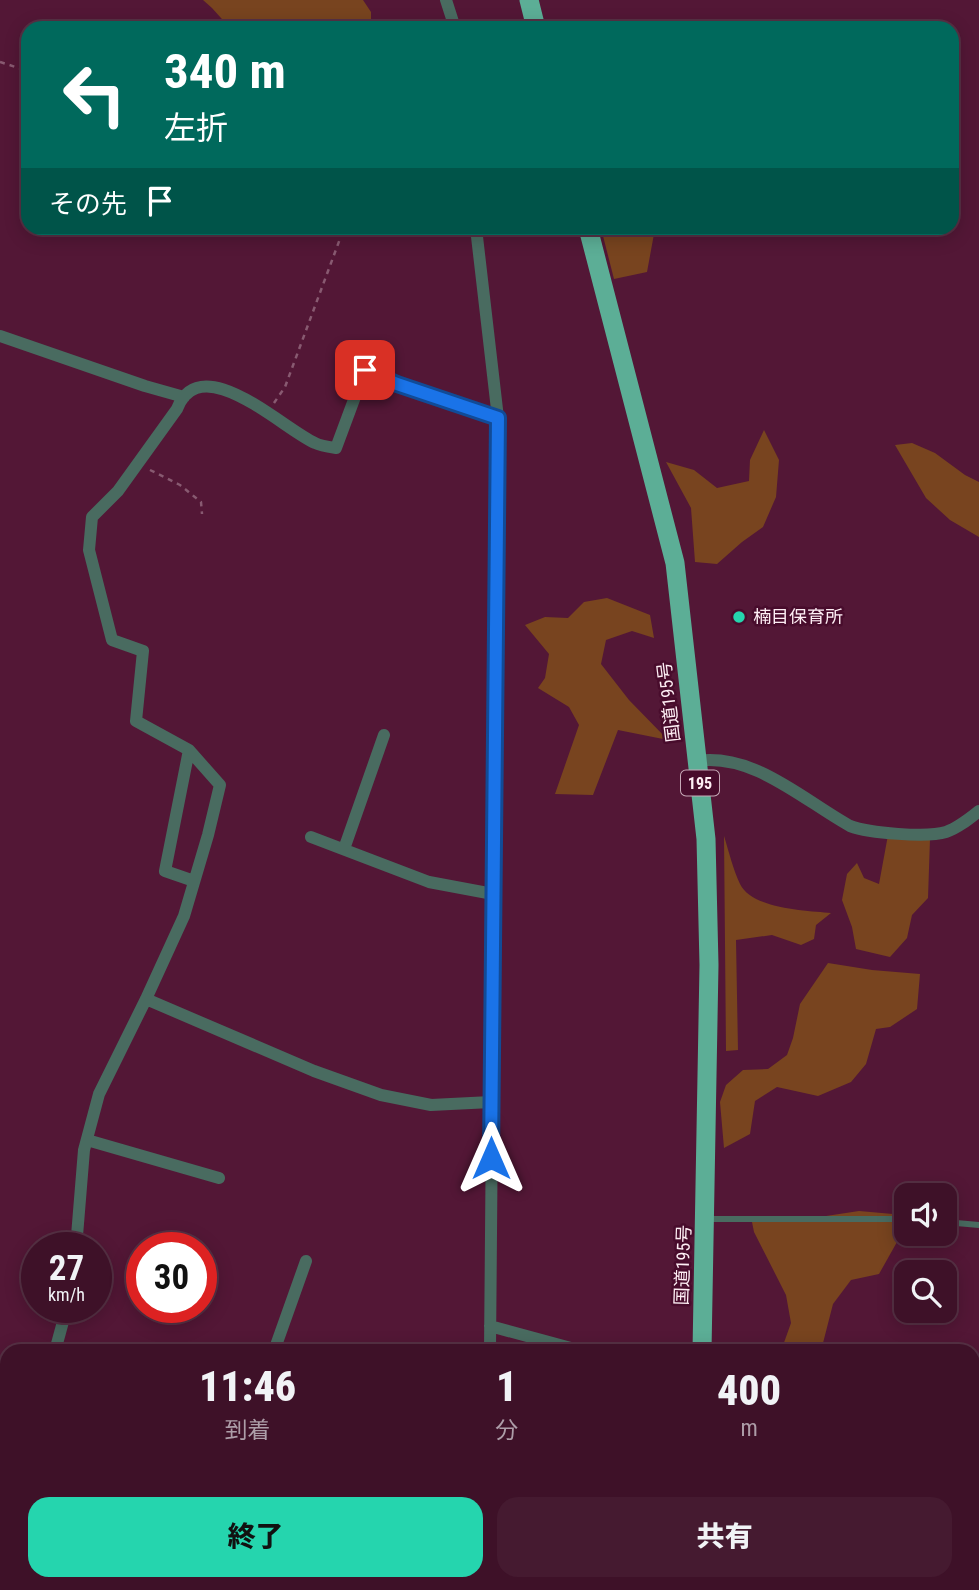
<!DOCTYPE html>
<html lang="ja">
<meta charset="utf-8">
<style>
:root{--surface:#3e1128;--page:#451a30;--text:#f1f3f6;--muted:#ad9da8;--line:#573145;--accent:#25d5ae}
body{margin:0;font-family:"Roboto Condensed","Noto Sans JP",sans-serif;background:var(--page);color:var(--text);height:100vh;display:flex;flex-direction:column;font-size:26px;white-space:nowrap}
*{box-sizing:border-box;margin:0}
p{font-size:23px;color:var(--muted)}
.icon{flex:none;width:38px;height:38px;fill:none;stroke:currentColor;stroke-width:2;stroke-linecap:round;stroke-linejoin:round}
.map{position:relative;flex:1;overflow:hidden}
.panel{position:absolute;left:0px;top:1344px;width:980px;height:247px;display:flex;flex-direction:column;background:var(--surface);border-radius:21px 21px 0 0;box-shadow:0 4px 18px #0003,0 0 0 2px var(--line)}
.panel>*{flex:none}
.hud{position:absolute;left:21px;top:21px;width:938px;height:214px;border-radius:21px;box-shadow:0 4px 18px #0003,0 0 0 2px var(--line);background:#00695c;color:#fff;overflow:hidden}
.controls{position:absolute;left:894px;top:1183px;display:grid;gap:14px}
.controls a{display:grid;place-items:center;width:63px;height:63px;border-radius:14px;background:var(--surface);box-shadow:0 4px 18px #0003,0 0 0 2px var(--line);font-size:35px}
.speed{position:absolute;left:21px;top:1232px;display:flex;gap:14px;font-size:35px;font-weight:700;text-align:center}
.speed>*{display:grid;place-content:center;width:91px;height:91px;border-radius:50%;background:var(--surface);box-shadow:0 4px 18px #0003,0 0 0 2px var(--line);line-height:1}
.speed small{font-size:18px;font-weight:400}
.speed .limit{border:10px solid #d22;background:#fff;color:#111}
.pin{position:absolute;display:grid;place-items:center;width:60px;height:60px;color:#fff;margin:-30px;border-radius:14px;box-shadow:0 4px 10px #0006}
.me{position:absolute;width:77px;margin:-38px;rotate:0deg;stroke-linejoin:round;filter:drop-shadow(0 0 5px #0008)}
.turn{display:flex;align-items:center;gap:24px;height:147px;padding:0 28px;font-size:32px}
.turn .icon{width:91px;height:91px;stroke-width:2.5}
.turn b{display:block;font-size:49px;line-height:60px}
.then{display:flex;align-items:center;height:66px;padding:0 28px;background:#0003;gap:14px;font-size:26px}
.eta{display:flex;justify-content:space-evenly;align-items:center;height:119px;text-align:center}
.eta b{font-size:42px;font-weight:800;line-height:49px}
.action{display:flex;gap:14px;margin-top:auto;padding:14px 28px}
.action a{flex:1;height:80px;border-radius:21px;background:var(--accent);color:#111;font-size:28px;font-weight:800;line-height:80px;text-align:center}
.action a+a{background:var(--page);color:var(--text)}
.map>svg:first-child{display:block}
</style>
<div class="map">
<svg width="979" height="1590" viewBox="0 0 979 1590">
<rect width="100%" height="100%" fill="#531736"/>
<path fill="#78441f" d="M 203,0 L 363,0 L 371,12 L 371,28 L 230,28 L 212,8 Z
M 601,228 L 653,228 L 654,234 L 647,272 L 614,279 Z
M 764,430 L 779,460 L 776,497 L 763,527 L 742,542 L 717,564 L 695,562 L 691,508 L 666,462 L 694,470 L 717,488 L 749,481 L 750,460 Z
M 912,443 L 935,453 L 965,475 L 979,482 L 979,537 L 950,520 L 926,498 L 895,445 Z
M 607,598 L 650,615 L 654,638 L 632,631 L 606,640 L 601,664 L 629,700 L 668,740 L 618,730 L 593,795 L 555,794 L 579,725 L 569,707 L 538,688 L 545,678 L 549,654 L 525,625 L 545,617 L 568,618 L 584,602 Z
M 888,835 L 930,839 L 928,898 L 912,915 L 907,938 L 890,957 L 856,949 L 852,927 L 842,900 L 847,874 L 857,863 L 864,878 L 879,884 Z
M 724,836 C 729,852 733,869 740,884 C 752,909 807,911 831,913 L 816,925 L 814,939 L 801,945 L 772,935 L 736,940 L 738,1050 L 726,1051 Z
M 828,963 L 872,970 L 920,974 L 917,1009 L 890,1027 L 876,1029 L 866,1064 L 851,1082 L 818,1096 L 777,1087 L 755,1101 L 750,1134 L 724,1148 L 720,1102 L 726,1085 L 743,1070 L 768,1069 L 787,1055 L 793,1038 L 800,1004 Z
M 859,1211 L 893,1214 L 897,1242 L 879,1274 L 851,1280 L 833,1304 L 823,1343 L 819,1351 L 781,1351 L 791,1323 L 786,1295 L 754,1232 L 751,1217 L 826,1216 Z
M 973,1558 L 979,1559 L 979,1590 L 877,1590 L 877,1584 L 973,1584 Z"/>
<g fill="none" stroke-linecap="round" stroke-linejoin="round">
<path stroke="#885a71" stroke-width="2.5" stroke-dasharray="5 5" stroke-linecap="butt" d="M 0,62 L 28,71
M 274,403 L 285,387 L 344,228
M 150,470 L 180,485 L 201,502 L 202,514"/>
<path stroke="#496b60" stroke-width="6" d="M 707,1219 L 906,1219
M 945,1222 L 979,1225
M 973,1543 L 979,1544"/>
<path stroke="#496b60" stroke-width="12" d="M 446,0 L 455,28
M 476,228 L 498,418 L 490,1351
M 0,336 L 145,386 L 184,397
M 189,750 L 165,871 L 194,881
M 697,761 C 754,753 803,800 850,826 C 869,833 927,838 946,832 C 958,828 969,819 979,811
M 311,837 L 429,882 L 493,894
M 344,849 L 384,735
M 146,999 L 314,1071 L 381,1095 L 431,1105 L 491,1102
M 87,1140 L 219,1178
M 76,1248 L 84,1150 L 99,1094 L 146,999 L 184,916 L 208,835 L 220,785 L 189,750 L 136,721 L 143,651 L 112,640 L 89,550 L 92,517 L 118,491 L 177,409 C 201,348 283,429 315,443 C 321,446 329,447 336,448 L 365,370 L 397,384 L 498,418
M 490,1326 L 582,1351
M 55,1351 L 67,1307
M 274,1351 L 306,1261
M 0,1417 L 7,1414
M 0,1511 L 7,1514
M 163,1584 L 188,1590
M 491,1584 L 491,1590"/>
<path stroke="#5cae96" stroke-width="19" d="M 529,0 L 536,28
M 588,228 L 675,563 L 706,839 L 709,965 L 702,1351
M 693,1590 L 693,1584"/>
</g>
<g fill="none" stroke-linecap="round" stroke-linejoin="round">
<g stroke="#114b97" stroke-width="18">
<path id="route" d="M 365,370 L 397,384 L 498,418 L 491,1158"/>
</g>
<use href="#route" stroke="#1a73e8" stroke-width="12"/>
</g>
<circle fill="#25d5ae" stroke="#480c2c" stroke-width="2.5" cx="739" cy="617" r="7"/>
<g text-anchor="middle" stroke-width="5" stroke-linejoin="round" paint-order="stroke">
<rect fill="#480c2c" stroke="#c7aab8" stroke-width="2" x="681" y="770.5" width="38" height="25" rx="5"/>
<g font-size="16" font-weight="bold" fill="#feeef4">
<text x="700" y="789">195</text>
</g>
<g font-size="18" fill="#feeef4" stroke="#480c2c" text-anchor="start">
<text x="753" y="623">楠目保育所</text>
</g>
<g font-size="18" fill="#feeef4" stroke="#480c2c">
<text transform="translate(669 702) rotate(-97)" y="6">国道195号</text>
<text transform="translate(683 1265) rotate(-88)" y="6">国道195号</text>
</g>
</g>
</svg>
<div class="controls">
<a><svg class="icon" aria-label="sound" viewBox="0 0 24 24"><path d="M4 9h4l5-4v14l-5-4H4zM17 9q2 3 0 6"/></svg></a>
<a><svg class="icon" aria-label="search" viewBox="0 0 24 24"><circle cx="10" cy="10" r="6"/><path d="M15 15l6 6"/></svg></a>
</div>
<div class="speed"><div>27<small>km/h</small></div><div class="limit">30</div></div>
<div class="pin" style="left:365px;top:370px;background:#d93025"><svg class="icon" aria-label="arrive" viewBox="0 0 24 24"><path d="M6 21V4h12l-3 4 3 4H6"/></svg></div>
<svg class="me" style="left:491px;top:1158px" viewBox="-20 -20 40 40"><path d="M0-17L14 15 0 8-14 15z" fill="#1a73e8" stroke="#fff" stroke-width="4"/></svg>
<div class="hud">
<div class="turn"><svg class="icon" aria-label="left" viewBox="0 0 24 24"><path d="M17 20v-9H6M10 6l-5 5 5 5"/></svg><div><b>340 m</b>左折</div></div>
<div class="then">その先<svg class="icon" aria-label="arrive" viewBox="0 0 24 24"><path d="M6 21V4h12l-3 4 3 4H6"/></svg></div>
</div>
<section class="panel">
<div class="eta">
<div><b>11:46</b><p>到着</p></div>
<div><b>1</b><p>分</p></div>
<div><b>400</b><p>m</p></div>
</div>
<div class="action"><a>終了</a><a>共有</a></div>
</section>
</div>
